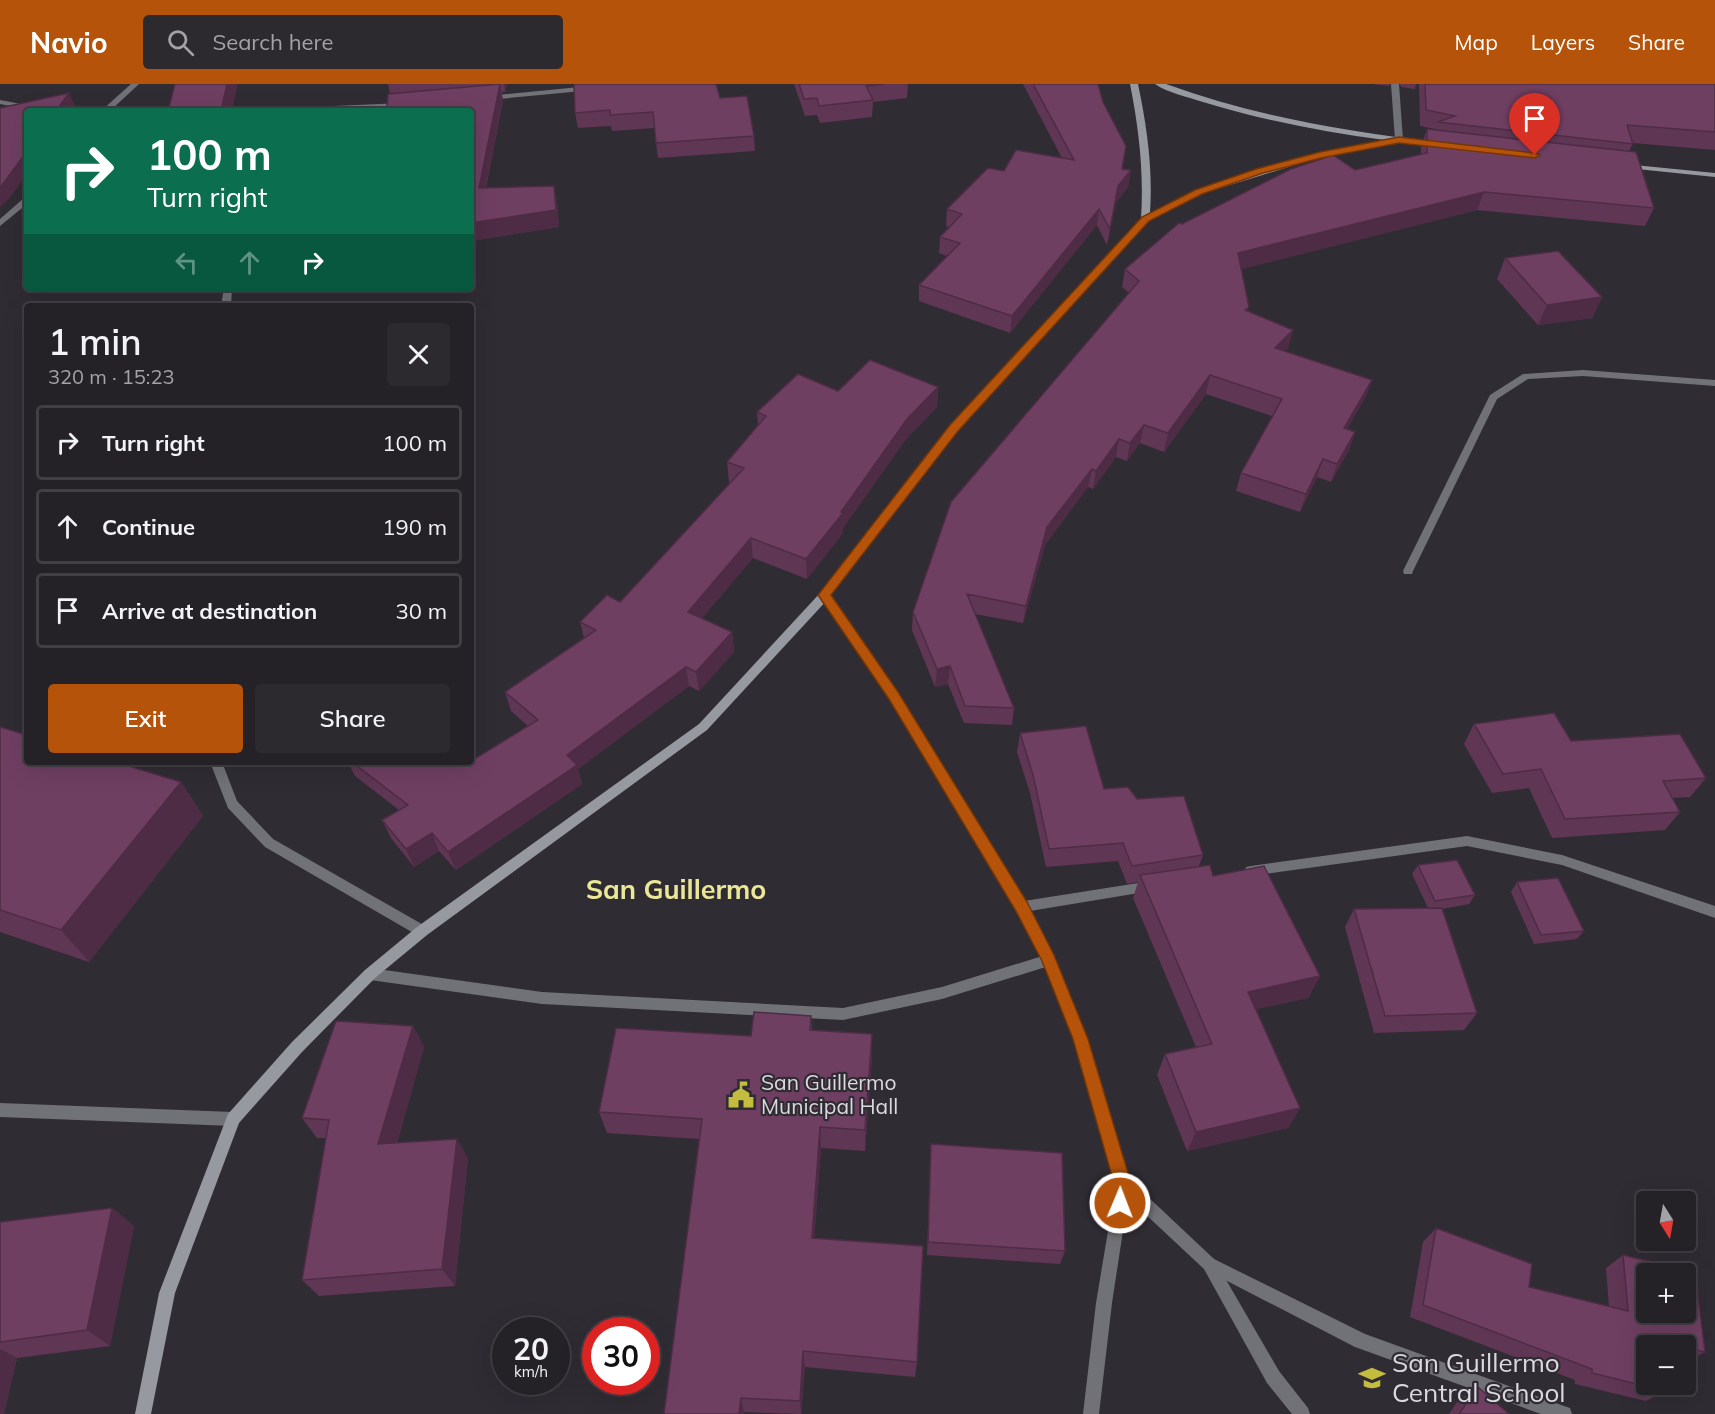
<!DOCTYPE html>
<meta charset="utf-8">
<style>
:root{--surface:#242127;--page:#2c292f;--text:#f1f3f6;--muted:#a3a3a7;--line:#413e44;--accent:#b45309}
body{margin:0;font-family:Mulish,sans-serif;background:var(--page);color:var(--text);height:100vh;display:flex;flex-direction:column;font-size:22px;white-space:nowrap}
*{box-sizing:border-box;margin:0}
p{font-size:20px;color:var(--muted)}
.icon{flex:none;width:33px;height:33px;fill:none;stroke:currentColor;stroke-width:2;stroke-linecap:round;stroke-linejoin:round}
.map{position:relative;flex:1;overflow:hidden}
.panel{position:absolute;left:24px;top:219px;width:450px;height:462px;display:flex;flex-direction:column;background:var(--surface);border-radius:6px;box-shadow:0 6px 24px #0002,0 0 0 2px var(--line)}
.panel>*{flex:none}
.hud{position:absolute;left:24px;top:24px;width:450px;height:183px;border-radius:6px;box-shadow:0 6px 24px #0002,0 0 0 2px var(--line);background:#0b6e4f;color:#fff;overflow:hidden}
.needle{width:39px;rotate:169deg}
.controls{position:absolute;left:1636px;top:1107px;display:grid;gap:12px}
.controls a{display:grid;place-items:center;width:60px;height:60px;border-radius:6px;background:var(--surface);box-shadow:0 6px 24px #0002,0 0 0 2px var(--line);font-size:30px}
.speed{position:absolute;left:492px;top:1233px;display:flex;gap:12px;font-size:30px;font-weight:700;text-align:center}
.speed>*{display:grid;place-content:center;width:78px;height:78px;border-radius:50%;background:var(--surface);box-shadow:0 6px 24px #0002,0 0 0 2px var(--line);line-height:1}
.speed small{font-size:15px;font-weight:400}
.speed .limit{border:9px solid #d22;background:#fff;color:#111}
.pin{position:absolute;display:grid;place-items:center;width:51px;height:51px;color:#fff;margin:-62px -26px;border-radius:50% 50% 50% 0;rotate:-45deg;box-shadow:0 0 6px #0007}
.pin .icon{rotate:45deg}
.me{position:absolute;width:66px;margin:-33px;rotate:1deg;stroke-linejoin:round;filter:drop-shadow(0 0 4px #0008)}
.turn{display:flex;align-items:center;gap:21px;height:126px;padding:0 24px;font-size:27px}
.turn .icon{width:78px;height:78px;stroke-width:2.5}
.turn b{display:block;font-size:42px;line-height:51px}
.lanes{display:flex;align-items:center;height:57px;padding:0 24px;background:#0003;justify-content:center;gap:30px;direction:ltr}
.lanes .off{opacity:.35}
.round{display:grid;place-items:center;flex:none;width:63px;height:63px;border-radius:6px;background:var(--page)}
.summary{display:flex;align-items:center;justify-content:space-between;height:102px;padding:0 24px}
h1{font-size:36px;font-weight:600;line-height:45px}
.action{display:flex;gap:12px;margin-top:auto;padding:12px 24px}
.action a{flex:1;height:69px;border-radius:6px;background:var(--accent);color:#fff;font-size:24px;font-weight:600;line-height:69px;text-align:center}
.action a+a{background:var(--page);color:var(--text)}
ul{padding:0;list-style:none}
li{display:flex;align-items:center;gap:18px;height:75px;margin:0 12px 9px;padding:0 12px;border:3px solid var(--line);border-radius:6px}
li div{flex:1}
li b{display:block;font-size:22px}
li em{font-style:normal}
header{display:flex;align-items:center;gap:36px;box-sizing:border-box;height:84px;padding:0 30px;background:var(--accent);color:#fff}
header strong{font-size:28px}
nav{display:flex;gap:33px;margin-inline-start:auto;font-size:21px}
.search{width:420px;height:54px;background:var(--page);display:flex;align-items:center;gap:15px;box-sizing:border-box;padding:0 21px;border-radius:6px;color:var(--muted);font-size:22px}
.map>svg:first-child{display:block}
</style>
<header>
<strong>Navio</strong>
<div class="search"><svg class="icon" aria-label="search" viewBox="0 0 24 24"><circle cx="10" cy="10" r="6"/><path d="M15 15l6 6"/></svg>Search here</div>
<nav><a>Map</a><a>Layers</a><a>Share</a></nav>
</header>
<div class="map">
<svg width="1715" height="1330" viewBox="0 0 1715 1330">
<rect width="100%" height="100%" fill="#302c34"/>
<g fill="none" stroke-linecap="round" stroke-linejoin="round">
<path fill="#717277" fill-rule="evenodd" d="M 1049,870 L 1054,872 L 1056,876 L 1054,880 L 1049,882 L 942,915 L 843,936 L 542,920 L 370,896 L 365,894 L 363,890 L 365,886 L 370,884 L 542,908 L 843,924 L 942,903 Z
M 1209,1172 L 1214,1175 L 1279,1287 L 1308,1324 L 1310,1330 L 1292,1330 L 1267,1299 L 1204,1185 L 1201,1180 L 1204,1175 Z"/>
<path fill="#717277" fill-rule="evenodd" d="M 131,0 L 139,0 L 110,27 L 101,27 Z
M 1391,0 L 1399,0 L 1403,56 L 1399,58 L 1395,56 Z
M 590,2 L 593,2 L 593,6 L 488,16 L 484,14 L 488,12 Z
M 0,16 L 48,25 L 52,27 L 36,27 L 0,20 Z
M 402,19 L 406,21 L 405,23 L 318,27 L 262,27 L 266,25 Z
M 24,114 L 27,114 L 27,120 L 0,142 L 0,135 Z
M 224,204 L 232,204 L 231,222 L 221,222 Z
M 1583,286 L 1715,296 L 1715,302 L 1583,292 L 1528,295 L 1497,315 L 1413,487 L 1412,490 L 1404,490 L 1403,487 L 1490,311 L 1523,290 Z
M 825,507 L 829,508 L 898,609 L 1024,817 L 1151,797 L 1156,798 L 1157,802 L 1156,806 L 1151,807 L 1030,827 L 1056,876 L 1087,955 L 1129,1095 L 1214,1175 L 1365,1250 L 1564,1322 L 1570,1324 L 1572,1330 L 1541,1330 L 1355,1263 L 1204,1185 L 1128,1114 L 1112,1219 L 1099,1330 L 1083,1330 L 1096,1219 L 1116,1099 L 1073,955 L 1043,878 L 1016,827 L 890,615 L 821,514 L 820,511 Z
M 210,678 L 222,678 L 237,717 L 273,755 L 427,843 L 429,847 L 427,851 L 422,853 L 417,851 L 265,763 L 228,724 Z
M 1467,752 L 1562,771 L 1715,822 L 1715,834 L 1562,781 L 1467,762 L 1251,792 L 1246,791 L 1245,787 L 1246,783 L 1251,782 Z
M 0,1019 L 233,1028 L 238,1030 L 240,1035 L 238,1040 L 233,1042 L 0,1033 Z"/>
<path fill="#9799a0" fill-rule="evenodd" d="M 1130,0 L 1138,0 C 1147,43 1153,85 1150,129 L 1195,106 L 1256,86 L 1320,69 L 1385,56 C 1323,48 1262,36 1203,18 C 1188,13 1168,9 1155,0 L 1166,0 C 1254,32 1344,47 1436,58 L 1440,60 L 1436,62 L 1400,58 L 1321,73 L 1201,110 L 1148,137 L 957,346 L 829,514 L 707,646 L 427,851 L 375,894 L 302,968 L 239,1039 L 175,1209 L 151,1330 L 135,1330 L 159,1209 L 228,1030 L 292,958 L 365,886 L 417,843 L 699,640 L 821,508 L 951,342 L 1141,135 C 1144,89 1139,45 1130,0 Z
M 1624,80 L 1715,89 L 1715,93 L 1627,84 L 1623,82 Z"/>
</g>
<path fill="#5f3654" d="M 388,0 L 510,0 L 507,0 L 505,8 L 502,8 L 503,17 L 486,104 L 557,119 L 559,143 L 471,157 L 471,27 L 387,24 L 390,10 Z
M 794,0 L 908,0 L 907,14 L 873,18 L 872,33 L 820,39 L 817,31 L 805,32 Z
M 1023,0 L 1098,0 L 1122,85 L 1131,86 L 1128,103 L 1116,118 L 1107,161 L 1097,141 L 1010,249 L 919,217 L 919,201 L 947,172 L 939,169 L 940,153 L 949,143 L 946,142 L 947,125 L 1062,74 Z
M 1372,0 L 1390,0 L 1389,2 Z
M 1400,0 L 1416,0 L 1415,5 L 1401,3 Z
M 1419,0 L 1715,0 L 1715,66 L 1633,59 L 1629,67 L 1654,124 L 1645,142 L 1477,126 L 1241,185 L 1249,223 L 1247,227 L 1293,246 L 1288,264 L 1284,267 L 1372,296 L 1365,314 L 1347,345 L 1355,348 L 1349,366 L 1331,398 L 1317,393 L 1300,428 L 1236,407 L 1241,389 L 1272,332 L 1206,310 L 1164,368 L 1140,359 L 1127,377 L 1116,373 L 1093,405 L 1088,403 L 1045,461 L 1023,539 L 975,530 L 1014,624 L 1012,641 L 964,639 L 948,600 L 935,603 L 912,546 L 913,528 L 1129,209 L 1122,203 L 1125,185 L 1182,140 L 1355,86 L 1421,70 L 1421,63 L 1427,45 L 1435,45 L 1420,42 Z
M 720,14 L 754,52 L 755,67 L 658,74 L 654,44 L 612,47 L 611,42 L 578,44 L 575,29 Z
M 1505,174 L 1602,213 L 1592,234 L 1538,241 L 1497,195 Z
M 938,303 L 937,323 L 906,355 L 843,444 L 843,449 L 807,495 L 753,474 L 702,534 L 732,548 L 734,568 L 699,607 L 689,602 L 578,685 L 582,700 L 456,786 L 439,767 L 414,783 L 391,754 L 382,736 L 399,726 L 355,692 L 348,678 L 471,678 L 528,642 L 511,627 L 505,608 L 584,554 L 580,538 L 620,518 L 730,399 L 729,398 L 727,378 L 758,341 L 757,328 L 838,307 Z
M 1474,640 L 1706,694 L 1690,713 L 1672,714 L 1680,728 L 1665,746 L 1552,754 L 1529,704 L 1492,709 L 1464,660 Z
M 0,643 L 181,698 L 203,732 L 89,878 L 0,848 Z
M 1020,649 L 1104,705 L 1137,715 L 1203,771 L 1199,782 L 1213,792 L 1320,892 L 1308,914 L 1256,925 L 1300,1024 L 1288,1044 L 1187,1067 L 1157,991 L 1165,970 L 1196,963 L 1133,814 L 1138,798 L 1127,800 L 1118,777 L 1046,783 L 1030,709 L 1017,668 Z
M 1418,781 L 1475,811 L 1469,820 L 1442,825 L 1477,929 L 1464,946 L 1374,949 L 1345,843 L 1354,825 L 1428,824 L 1412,790 Z
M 1517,798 L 1584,847 L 1577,855 L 1534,860 L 1511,808 Z
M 811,932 L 812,946 L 872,972 L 865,1067 L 821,1064 L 814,1154 L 917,1278 L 915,1293 L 805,1283 L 801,1330 L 744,1328 L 664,1330 L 699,1055 L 607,1049 L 599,1028 L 751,952 Z
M 413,942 L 424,963 L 397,1059 L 468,1074 L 455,1202 L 319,1212 L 302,1196 L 326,1054 L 317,1054 L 302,1034 Z
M 931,1060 L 1065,1167 L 1060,1180 L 927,1171 L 930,1075 Z
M 112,1124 L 134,1142 L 110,1262 L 17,1274 L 4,1330 L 0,1330 L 0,1138 Z
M 1436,1144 L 1529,1203 L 1609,1223 L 1606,1184 L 1623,1171 L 1705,1268 L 1686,1278 L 1686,1262 L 1647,1262 L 1665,1307 L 1646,1317 L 1575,1300 L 1575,1296 L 1410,1233 L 1423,1158 Z
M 1478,1303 L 1509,1330 L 1449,1330 L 1457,1318 Z"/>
<path fill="#4e2c45" d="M 227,0 L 238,0 L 232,27 L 221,27 Z
M 500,0 L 503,17 L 482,121 L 479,104 Z
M 504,0 L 507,0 L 505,8 Z
M 69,9 L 75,22 L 71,27 L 56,27 Z
M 1126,62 L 1119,101 L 1131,86 L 1128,103 L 1116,118 L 1107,161 Z
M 27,67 L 27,90 L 9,115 L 0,123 L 0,104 Z
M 554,102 L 557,119 L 559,143 L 471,157 L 471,139 Z
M 1484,108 L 1477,126 L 1233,187 L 1238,169 Z
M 1099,125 L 1097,141 L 1010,249 L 1012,232 Z
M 1602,213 L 1592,234 L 1538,241 L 1547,221 Z
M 1293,246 L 1288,264 L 1269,283 L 1275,264 Z
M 1210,291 L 1206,310 L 1164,368 L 1168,349 Z
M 1372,296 L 1365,314 L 1337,362 L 1344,344 Z
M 938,303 L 937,323 L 906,355 L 843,444 L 843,449 L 807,495 L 806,475 L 907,335 Z
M 1144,341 L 1140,359 L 1127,377 L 1130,359 Z
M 1355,348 L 1349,366 L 1331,398 L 1337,380 Z
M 1119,355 L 1116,373 L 1093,405 L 1096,387 Z
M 1323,375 L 1317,393 L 1300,428 L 1306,410 Z
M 1092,385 L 1088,403 L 1045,461 L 1023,539 L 1026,522 L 1047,443 Z
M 751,454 L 753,474 L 691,547 L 688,528 Z
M 732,548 L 734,568 L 699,607 L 696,588 Z
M 950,582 L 948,600 L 935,603 L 937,585 Z
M 686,583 L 689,602 L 578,685 L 582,700 L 456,786 L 448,768 L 567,671 Z
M 181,698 L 203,732 L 89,878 L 61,846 Z
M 432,749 L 439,767 L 414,783 L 406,765 Z
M 1320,892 L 1308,914 L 1238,929 L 1248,908 Z
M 413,942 L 424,963 L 391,1079 L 378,1060 Z
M 872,950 L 872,972 L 865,1067 L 865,1046 Z
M 1300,1024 L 1288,1044 L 1187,1067 L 1196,1048 Z
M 820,1043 L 821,1064 L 813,1172 L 812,1154 Z
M 457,1055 L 468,1074 L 455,1202 L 442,1185 Z
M 112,1124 L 134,1142 L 110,1262 L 87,1246 Z
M 0,1265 L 17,1274 L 4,1330 L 0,1330 Z
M 803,1267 L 805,1283 L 801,1330 L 800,1317 Z
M 741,1314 L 744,1328 L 744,1330 L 739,1330 Z"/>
<path fill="#6f3f62" stroke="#4e2c45" stroke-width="1.5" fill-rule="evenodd" d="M 175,0 L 227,0 L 221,27 L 168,27 Z
M 500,0 L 479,104 L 554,102 L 556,126 L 471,139 L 471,27 L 326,27 L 326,26 L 387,24 L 388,10 Z
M 574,0 L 716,0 L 720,14 L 747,12 L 754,52 L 656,59 L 653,28 L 610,31 L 610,26 L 575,29 Z
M 799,0 L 884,0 L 866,2 L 873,16 L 819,22 L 817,14 L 804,15 Z
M 1033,0 L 1098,0 L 1103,18 L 1126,62 L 1122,85 L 1131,86 L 1118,102 L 1110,145 L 1099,125 L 1012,232 L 919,201 L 960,159 L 940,153 L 962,130 L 947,125 L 988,84 L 1004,87 L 1016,66 L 1074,76 Z
M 1425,0 L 1715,0 L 1715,48 L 1627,41 L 1633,60 L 1438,38 L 1455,32 L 1426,26 Z
M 69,9 L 56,27 L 27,27 L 27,67 L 0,104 L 0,24 Z
M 1427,45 L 1636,68 L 1654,124 L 1484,108 L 1238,169 L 1249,223 L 1245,226 L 1293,246 L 1275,264 L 1372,296 L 1344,344 L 1355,348 L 1337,380 L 1323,375 L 1306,410 L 1241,389 L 1282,315 L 1210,291 L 1168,349 L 1144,341 L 1130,359 L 1119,355 L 1096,387 L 1092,385 L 1047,443 L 1026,522 L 967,510 L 1014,624 L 965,622 L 950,582 L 937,585 L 913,528 L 951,418 L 1139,197 L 1125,185 L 1179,139 L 1182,140 L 1291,85 L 1333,71 L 1355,86 L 1427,69 Z
M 1558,167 L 1602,213 L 1547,221 L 1505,174 Z
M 870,276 L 938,303 L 907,335 L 841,428 L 843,429 L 806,475 L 751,454 L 688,528 L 732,548 L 696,588 L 686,583 L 567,671 L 577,681 L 448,768 L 432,749 L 406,765 L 382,736 L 408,721 L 352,678 L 471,678 L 471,671 L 476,674 L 538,636 L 505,608 L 596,546 L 580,538 L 607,511 L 620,518 L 744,384 L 727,378 L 766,332 L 757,328 L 798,290 L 838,307 Z
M 1554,629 L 1571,657 L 1680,650 L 1706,694 L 1663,697 L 1680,728 L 1565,735 L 1541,685 L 1503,690 L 1474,640 Z
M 1086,642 L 1104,705 L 1128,703 L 1137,715 L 1184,712 L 1203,771 L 1132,782 L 1123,759 L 1049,765 L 1033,691 L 1020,649 Z
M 0,643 L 27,651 L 27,678 L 116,678 L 181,698 L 61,846 L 0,826 Z
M 1457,776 L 1475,811 L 1435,817 L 1418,781 Z
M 1210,781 L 1213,792 L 1264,782 L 1320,892 L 1248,908 L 1300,1024 L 1196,1048 L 1165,970 L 1212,960 L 1140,791 Z
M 1558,794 L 1584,847 L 1541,851 L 1517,798 Z
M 1442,824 L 1477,929 L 1385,932 L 1354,825 Z
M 754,928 L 811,932 L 810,946 L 872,950 L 865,1046 L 820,1043 L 812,1154 L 923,1162 L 917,1278 L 803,1267 L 800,1317 L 741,1314 L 739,1330 L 664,1330 L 702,1035 L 599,1028 L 616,944 L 751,952 Z
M 336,937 L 413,942 L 378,1060 L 457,1055 L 442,1185 L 302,1196 L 329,1036 L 302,1034 Z
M 931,1060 L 1062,1069 L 1065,1167 L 928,1158 Z
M 112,1124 L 87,1246 L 0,1258 L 0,1138 Z
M 1436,1144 L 1532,1180 L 1529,1203 L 1628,1227 L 1623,1171 L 1695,1188 L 1705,1268 L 1686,1264 L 1686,1262 L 1677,1262 L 1660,1258 L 1660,1262 L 1647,1262 L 1647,1300 L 1664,1300 L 1665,1307 L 1592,1289 L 1592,1285 L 1423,1221 ZM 1647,1190 L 1686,1190 L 1686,1228 L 1647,1228 Z
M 1478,1303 L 1509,1330 L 1459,1330 Z"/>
<path fill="#b45309" stroke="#753606" stroke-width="1.5" d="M 1399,53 L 1535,69 L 1540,71 L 1535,74 L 1399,59 L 1321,74 L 1263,89 L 1202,110 L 1149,137 L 958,347 L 831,511 L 898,608 L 1027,818 L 1054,871 L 1088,955 L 1131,1099 L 1126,1125 L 1120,1128 L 1114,1125 L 1111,1119 L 1114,1099 L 1073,955 L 1042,877 L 1016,827 L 889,615 L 818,511 L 950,341 L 1142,133 L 1195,106 L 1256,85 L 1320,68 Z"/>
<defs>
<g id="civic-bare" transform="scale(2.07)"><path d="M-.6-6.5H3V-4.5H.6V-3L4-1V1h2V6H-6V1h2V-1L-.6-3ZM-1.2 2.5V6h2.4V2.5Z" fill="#c4bc3e" stroke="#302c34" stroke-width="2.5" paint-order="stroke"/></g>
<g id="school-bare" transform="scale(2.07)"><path d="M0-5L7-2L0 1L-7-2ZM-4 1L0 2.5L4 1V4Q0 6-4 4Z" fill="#c4bc3e" stroke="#302c34" stroke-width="2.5" paint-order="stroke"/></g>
</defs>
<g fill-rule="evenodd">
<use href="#civic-bare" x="741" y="1011"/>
<use href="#school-bare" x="1372" y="1294"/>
</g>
<g text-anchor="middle" stroke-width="4.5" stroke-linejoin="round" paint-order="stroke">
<g font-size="21" fill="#dbd8de" stroke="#302c34" text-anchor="start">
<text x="761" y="1006">San Guillermo<tspan x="761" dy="24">Municipal Hall</tspan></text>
</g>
<g font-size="26" fill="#dbd8de" stroke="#302c34" text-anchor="start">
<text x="1392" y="1288">San Guillermo<tspan x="1392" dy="30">Central School</tspan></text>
</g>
<g font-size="27" font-weight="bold" fill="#ebe798" stroke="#302c34">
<text x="676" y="815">San Guillermo</text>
</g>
</g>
</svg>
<div class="controls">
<a><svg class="needle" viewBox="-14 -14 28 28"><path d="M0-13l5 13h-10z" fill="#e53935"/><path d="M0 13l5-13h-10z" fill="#a3a3a7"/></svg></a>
<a>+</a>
<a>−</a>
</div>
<div class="speed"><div>20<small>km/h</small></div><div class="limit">30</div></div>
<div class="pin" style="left:1535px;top:71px;background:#d93025"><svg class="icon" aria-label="arrive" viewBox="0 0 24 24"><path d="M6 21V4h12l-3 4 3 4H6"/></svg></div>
<svg class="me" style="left:1120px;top:1119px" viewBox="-20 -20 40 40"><circle r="17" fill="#b45309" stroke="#fff" stroke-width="3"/><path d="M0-11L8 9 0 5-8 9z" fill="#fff"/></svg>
<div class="hud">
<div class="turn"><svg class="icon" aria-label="right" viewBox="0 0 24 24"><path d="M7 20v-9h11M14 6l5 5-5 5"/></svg><div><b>100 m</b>Turn right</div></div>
<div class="lanes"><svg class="icon off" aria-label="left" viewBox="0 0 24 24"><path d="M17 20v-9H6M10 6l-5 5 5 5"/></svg><svg class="icon off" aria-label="ahead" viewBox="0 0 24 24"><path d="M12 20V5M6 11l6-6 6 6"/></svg><svg class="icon" aria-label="right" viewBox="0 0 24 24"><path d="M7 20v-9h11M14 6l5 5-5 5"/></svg></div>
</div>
<section class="panel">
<div class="summary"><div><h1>1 min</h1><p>320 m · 15:23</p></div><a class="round"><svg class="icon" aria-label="close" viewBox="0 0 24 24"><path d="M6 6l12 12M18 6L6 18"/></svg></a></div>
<ul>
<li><svg class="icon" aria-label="right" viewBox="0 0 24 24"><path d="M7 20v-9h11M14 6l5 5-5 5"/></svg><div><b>Turn right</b></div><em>100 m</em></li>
<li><svg class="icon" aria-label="ahead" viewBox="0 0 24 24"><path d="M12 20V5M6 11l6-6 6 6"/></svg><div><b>Continue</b></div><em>190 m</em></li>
<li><svg class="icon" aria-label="arrive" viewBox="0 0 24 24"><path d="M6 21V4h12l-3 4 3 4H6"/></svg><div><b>Arrive at destination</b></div><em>30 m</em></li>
</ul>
<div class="action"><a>Exit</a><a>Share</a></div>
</section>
</div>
